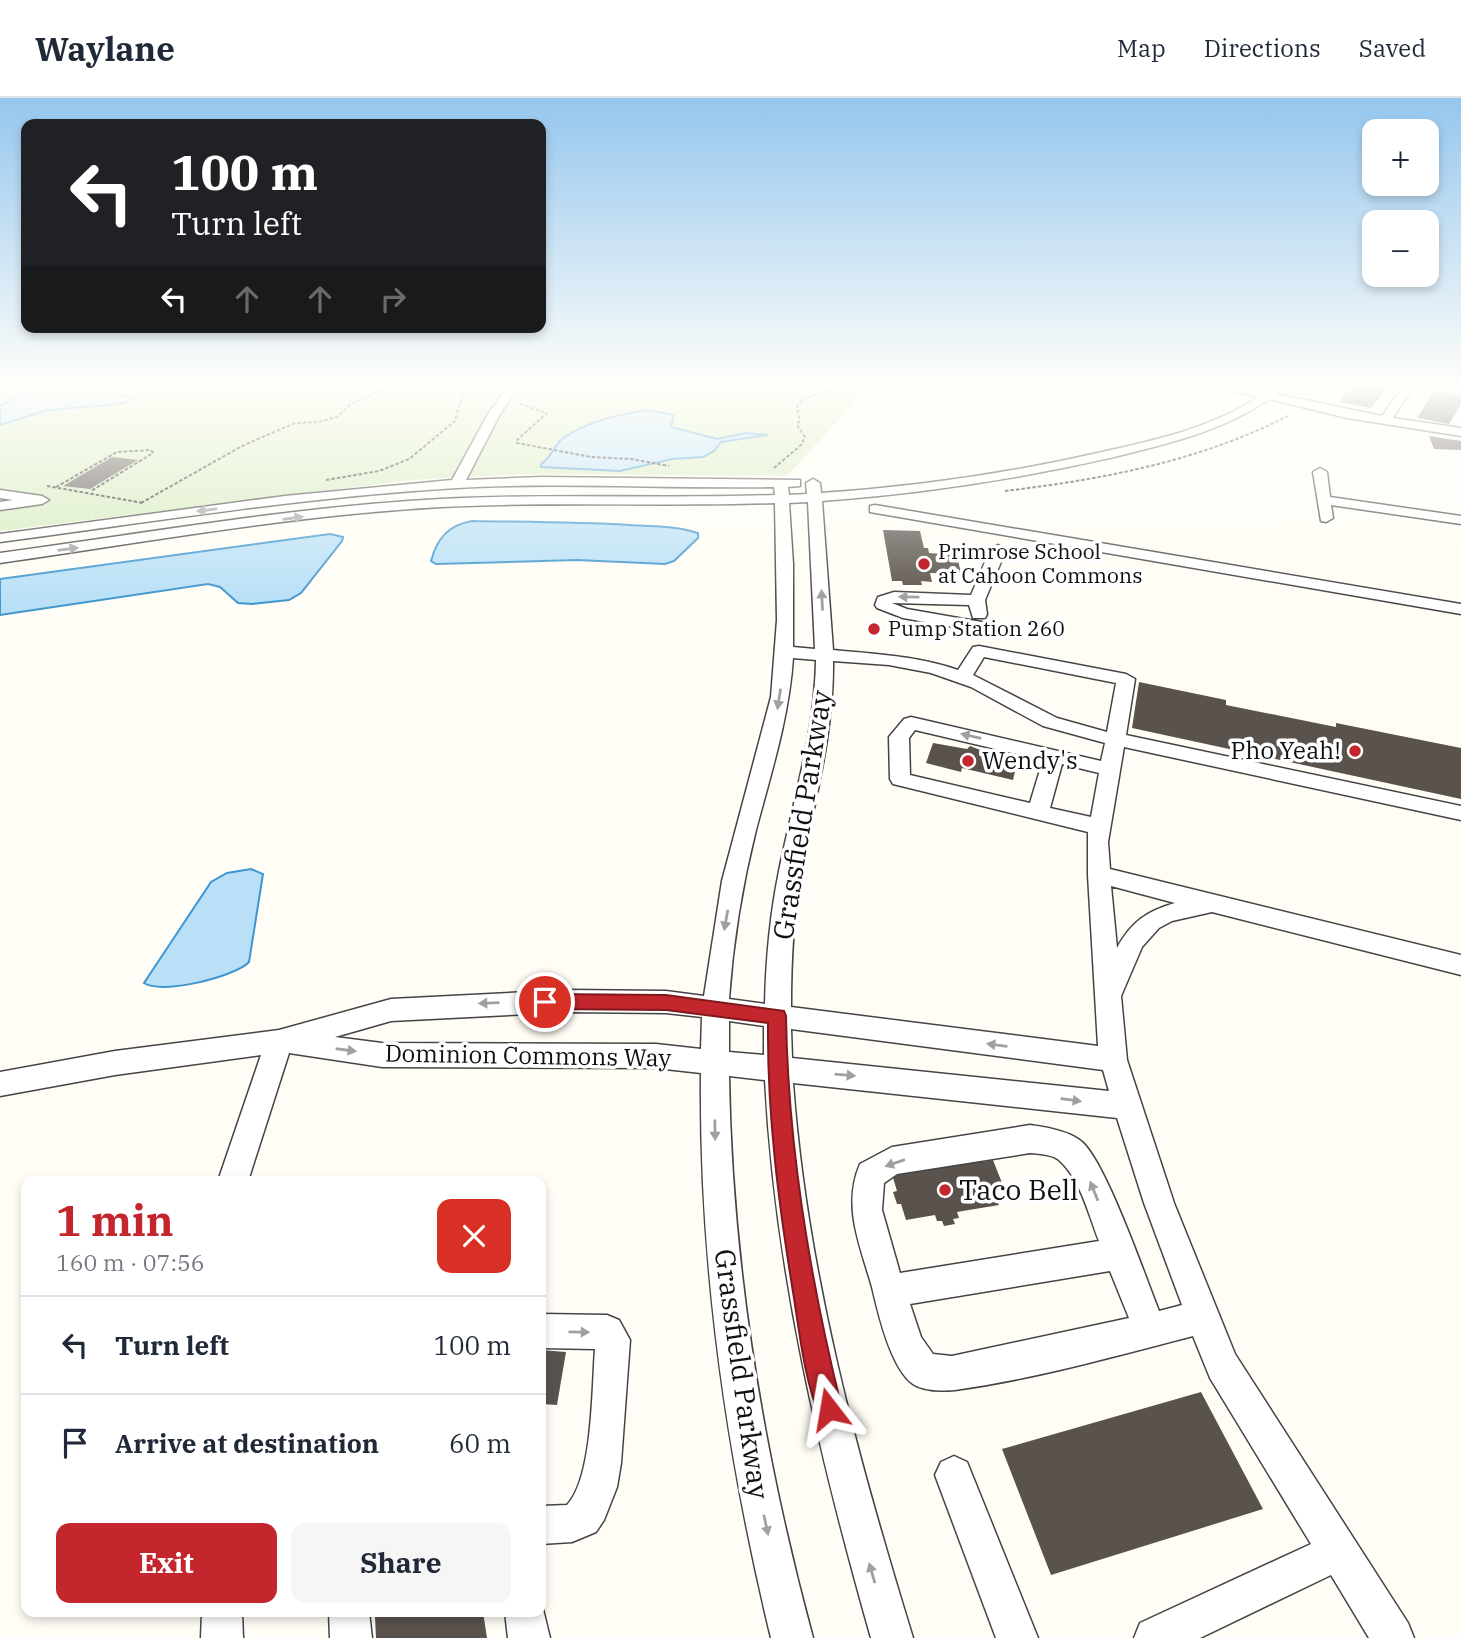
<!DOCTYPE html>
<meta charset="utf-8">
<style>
:root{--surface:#fff;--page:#f6f6f7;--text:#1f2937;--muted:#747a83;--line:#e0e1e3;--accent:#c4262e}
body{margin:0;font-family:"IBM Plex Serif",serif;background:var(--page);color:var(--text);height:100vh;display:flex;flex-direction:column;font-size:26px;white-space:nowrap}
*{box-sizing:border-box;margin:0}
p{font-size:23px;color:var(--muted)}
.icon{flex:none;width:38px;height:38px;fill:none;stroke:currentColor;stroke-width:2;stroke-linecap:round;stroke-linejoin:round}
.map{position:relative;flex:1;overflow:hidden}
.sheet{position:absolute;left:21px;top:1078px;width:525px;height:441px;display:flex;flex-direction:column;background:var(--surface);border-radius:14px;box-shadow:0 4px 10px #0003}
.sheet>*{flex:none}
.banner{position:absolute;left:21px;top:21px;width:525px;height:214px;border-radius:14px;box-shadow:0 4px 10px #0003;background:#202124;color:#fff;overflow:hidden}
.tools{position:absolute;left:1362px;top:21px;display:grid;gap:14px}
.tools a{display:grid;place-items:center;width:77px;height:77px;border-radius:14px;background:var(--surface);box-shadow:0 4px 10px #0003;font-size:35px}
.pin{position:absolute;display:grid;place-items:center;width:60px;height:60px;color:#fff;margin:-30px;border:4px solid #fff;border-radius:50%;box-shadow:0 2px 7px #0007}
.me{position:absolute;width:77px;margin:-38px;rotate:346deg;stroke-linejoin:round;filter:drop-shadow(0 0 5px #0008)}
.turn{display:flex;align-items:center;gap:24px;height:147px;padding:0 35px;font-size:32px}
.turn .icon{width:91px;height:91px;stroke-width:2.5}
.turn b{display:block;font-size:49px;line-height:60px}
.lanes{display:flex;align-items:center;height:66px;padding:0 35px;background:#0003;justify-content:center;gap:35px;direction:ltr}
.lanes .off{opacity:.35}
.round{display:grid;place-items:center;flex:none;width:74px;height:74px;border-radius:14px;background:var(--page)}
.overview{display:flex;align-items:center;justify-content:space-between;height:119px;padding:0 35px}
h1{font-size:42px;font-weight:700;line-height:52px;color:var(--accent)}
.action{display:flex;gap:14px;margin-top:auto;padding:14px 35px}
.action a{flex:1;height:80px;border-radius:14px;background:var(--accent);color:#fff;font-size:28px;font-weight:700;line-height:80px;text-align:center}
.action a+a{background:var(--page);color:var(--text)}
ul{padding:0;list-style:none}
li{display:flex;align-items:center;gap:21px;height:98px;padding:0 35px;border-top:2px solid var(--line)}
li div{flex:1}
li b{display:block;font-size:26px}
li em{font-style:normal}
header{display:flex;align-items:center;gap:42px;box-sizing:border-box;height:98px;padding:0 35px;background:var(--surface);border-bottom:2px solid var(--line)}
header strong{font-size:33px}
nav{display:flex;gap:38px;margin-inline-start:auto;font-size:24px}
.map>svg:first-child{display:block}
</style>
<header>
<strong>Waylane</strong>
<nav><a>Map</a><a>Directions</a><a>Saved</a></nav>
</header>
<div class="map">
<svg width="1461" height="1540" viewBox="0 0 1461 1540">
<rect width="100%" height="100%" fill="#fffdf5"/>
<path fill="#d5ebbd" d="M 0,290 L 868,290 L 787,378 L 525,376 L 411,382 L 0,433 Z"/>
<path fill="#b9e0f7" stroke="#3f96cf" stroke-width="2" d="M 33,290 L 106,290 L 111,295 L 137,300 L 121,306 L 48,312 L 0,327 L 0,308 Z
M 647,312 L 674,317 L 671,329 L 717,341 L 746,335 L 768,337 L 721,344 L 714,353 L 703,359 L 672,361 L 620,373 L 541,369 L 541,366 C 551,360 554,348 562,341 C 587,323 617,317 647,312 Z
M 472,423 C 525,424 576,424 629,427 C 651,428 677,428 698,435 L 698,440 L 674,463 L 665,466 L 577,462 L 436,466 L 431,463 C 437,440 449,427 472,423 Z
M 330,436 L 343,439 L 342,443 L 301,495 L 289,502 L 252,506 L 238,505 L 220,489 L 208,486 L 0,517 L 0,481 Z
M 251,771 L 263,776 L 249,864 C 235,879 161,897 144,885 L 211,784 L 227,775 Z"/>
<path fill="#5a524d" d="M 1350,290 L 1380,290 L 1386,291 L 1371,310 L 1339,304 Z
M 1435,292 L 1461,297 L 1461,306 L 1449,326 L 1417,320 Z
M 1429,338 L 1461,343 L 1461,352 L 1434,351 Z
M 112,359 L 138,362 L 90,391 L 63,388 Z
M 883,432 L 920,433 L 924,450 L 928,450 L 929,455 L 957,457 L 961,476 L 930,475 L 932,484 L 921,483 L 922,487 L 903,487 L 902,483 L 892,483 Z
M 1139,584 L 1226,602 L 1226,607 L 1336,629 L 1336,625 L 1461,650 L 1461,701 L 1132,630 Z
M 933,645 L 967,651 L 970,648 L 991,656 L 992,653 L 998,654 L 997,658 L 1010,661 L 1007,671 L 1015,673 L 1013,682 L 962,670 L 961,674 L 926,665 Z
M 980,1057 L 983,1064 L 993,1062 L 1004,1090 L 993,1091 L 999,1107 L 957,1114 L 959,1120 L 953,1121 L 955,1126 L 944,1128 L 942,1123 L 937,1123 L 935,1117 L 906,1122 L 901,1106 L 897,1106 L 893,1094 L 897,1093 L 891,1073 Z
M 541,1252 L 566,1254 L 557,1307 L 541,1306 Z
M 1201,1294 L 1263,1411 L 1051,1477 L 1002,1351 Z
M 387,1514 L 483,1514 L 487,1540 L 376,1540 L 375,1519 Z"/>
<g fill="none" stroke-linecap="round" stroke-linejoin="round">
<g stroke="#444" stroke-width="3">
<path id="minor" d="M 507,290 L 518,290 L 500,316 L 466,382 L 542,379 L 800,382 L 800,388 L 788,389 L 789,397 L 807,396 L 806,385 L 813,381 L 820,385 L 821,395 C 915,389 1010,375 1102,354 C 1155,342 1212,330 1258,299 L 1230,292 L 1229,290 L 1265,294 L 1271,290 L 1283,290 L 1276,296 L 1382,318 L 1402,290 L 1412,290 L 1393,320 L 1461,330 L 1461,338 L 1347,320 L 1269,301 C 1223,333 1167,346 1114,359 C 1018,381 920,396 822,403 L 833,552 C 875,556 918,558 958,572 L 973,549 L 979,548 L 1126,576 L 1135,581 L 1126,637 L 1461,708 L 1461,722 L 1124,649 L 1108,744 L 1110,771 L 1461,857 L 1461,877 L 1212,814 L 1172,823 L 1159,830 L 1142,849 L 1121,898 L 1127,962 L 1174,1105 L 1235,1256 L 1408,1525 L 1414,1540 L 1369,1540 L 1331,1477 L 1200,1540 L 1134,1540 L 1140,1525 L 1311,1446 L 1210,1280 L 1193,1238 C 1115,1258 1035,1281 955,1292 C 943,1293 923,1293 913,1286 C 891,1271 878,1215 872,1189 C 860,1147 842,1108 860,1066 L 892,1049 L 1030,1027 C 1045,1029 1070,1033 1082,1044 C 1106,1065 1145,1178 1159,1213 L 1182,1207 L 1144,1105 L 1117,1020 L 793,985 C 807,1175 857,1358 913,1540 L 871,1540 C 819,1357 775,1173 765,982 L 729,978 C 732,1169 763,1355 813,1540 L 771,1540 C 726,1354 699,1167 701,975 L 656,970 L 382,969 L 289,955 L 248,1083 L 218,1083 L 261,957 L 115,977 L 0,998 L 0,974 L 115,953 L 279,932 L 391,901 L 567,892 L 666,893 L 704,898 L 722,783 L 771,599 L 777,522 L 775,405 C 664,409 553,403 442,409 C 294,417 147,444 0,465 L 0,455 C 147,435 293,409 441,401 C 552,395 664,401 775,397 L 774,389 C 669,391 563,384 457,390 C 304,399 152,424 0,444 L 0,436 L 285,398 L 452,382 L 488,316 ZM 808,404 L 815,551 L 793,549 L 793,466 L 789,405 ZM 984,559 L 1116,585 L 1107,634 L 1057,620 L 973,577 ZM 793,560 L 816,562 C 815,634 793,703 779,773 C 770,817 766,861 765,906 L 729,901 C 733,844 742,788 756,732 C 771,675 789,620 793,560 ZM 833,563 L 889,567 L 931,575 L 971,589 L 1043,628 L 1105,645 L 1101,663 L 911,619 L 904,621 L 889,639 L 890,681 L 893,686 L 1088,734 L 1088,777 L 1098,948 L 791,909 C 791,864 793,820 801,775 C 814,705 834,635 833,563 ZM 915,632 L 1043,662 L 1030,705 L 910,677 L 909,640 ZM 1062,666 L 1099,675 L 1091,719 L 1050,710 ZM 1111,788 L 1175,805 C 1147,813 1131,824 1117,850 ZM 567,914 L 666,915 L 702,919 L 701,951 L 656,946 L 382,945 L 335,939 L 391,923 ZM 729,923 L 764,928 L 764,957 L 729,954 ZM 791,931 L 1103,972 L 1109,993 L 792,960 ZM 1030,1055 C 1040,1056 1054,1056 1061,1064 C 1081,1083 1089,1118 1099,1143 L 900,1175 L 882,1112 L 884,1085 L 897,1076 ZM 1110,1173 L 1129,1220 L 952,1258 L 933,1256 L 921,1239 L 910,1206 Z
M 1320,370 L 1327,374 L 1330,399 L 1461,418 L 1461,426 L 1331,407 L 1333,420 L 1326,424 L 1321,423 L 1313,374 Z
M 0,392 L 42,398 L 49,402 L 42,406 L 0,412 L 0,404 L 13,402 L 0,400 Z
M 875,407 L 1461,506 L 1461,516 L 870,414 L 870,408 Z
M 998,447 L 1006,452 L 985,502 L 987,516 L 985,520 L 973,520 L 969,507 L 892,505 L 907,511 L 987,525 L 989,529 L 987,533 L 981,534 L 903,520 L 877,510 L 875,507 L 878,499 L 894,494 L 971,497 L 990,452 Z
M 541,1216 L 607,1217 L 619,1222 L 630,1242 L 621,1365 L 617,1389 L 604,1422 L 596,1434 L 572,1444 L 541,1446 L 541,1408 L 567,1407 C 593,1380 592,1289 595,1251 L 541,1250 Z
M 954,1358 L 967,1364 L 1038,1540 L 996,1540 L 935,1377 L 941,1364 Z
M 541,1503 L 550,1540 L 508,1540 L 505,1514 L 541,1514 Z
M 202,1514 L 242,1514 L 243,1540 L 201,1540 Z
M 329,1514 L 369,1514 L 372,1540 L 330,1540 Z"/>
</g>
<path stroke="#333" stroke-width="2" stroke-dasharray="3.5 2" stroke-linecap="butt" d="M 526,299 L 539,290
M 520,306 L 547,315 L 516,343 L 517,345 L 591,359 L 631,361 L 669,368
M 774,370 L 801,347 L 805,339 L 797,327 L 800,322 L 797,309 L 803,302 L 832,290
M 326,382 L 379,373 L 409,361 L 455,323 L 462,298 L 468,290
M 47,388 L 143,405
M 56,389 L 117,354 L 151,352 L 153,355 L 91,393
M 1005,393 C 1105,381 1200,363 1290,317
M 141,405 L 242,348 L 295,325 L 318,324 L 337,319 L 351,306 L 385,290"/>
<use href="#minor" fill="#fff" fill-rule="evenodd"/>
</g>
<defs><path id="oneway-solid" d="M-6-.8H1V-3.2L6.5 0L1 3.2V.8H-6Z" transform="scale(1.75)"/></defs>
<g fill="#a0a0a0">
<use href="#oneway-solid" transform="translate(207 412) rotate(172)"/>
<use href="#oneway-solid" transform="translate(293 420) rotate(-8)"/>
<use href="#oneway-solid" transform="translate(68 451) rotate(-8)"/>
<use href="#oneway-solid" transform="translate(909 499) rotate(-179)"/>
<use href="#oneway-solid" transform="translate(822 502) rotate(-93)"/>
<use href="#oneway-solid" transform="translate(779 601) rotate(99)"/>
<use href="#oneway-solid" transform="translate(971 638) rotate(-167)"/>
<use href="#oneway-solid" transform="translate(726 822) rotate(100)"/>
<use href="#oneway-solid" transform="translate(489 905) rotate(178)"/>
<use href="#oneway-solid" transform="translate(997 947) rotate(-173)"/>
<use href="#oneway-solid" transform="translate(346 952) rotate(8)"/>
<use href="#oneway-solid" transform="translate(845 977) rotate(5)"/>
<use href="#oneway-solid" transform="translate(1071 1002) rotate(7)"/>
<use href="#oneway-solid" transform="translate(715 1032) rotate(89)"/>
<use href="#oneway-solid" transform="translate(895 1065) rotate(161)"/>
<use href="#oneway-solid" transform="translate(1094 1093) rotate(-112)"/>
<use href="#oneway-solid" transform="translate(579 1234) rotate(1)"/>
<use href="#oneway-solid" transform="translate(766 1427) rotate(78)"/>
<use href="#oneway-solid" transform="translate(872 1475) rotate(-106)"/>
</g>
<linearGradient id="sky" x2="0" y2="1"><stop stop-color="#95c6ee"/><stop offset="0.57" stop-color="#fffefa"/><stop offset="1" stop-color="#fffefa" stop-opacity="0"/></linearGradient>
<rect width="1461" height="505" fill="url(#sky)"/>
<path fill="#c4262e" stroke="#7f191e" stroke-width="2" d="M 545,896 L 666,897 L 784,913 L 786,918 C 788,1051 810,1182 842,1311 L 838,1320 L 829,1323 L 820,1320 C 805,1283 800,1239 794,1200 C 779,1109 767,1017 768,925 L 666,912 L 545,911 L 539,909 L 536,904 L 539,898 Z"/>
<g fill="#c4262e" stroke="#fff" stroke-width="2.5">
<circle cx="924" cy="466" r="7"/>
<circle cx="874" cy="531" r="7"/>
<circle cx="1355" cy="653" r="7"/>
<circle cx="968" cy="663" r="7"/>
<circle cx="945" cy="1092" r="7"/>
</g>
<g text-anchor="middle" stroke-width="7" stroke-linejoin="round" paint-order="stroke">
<g font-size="21" fill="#111" stroke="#fff" text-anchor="start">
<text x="938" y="461">Primrose School<tspan x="938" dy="24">at Cahoon Commons</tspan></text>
<text x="888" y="538">Pump Station 260</text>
</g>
<g font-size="24" fill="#111" stroke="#fff" text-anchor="end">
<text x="1341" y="661">Pho Yeah!</text>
<text x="982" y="671" text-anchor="start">Wendy's</text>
</g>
<g font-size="24" fill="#111" stroke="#fff">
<text transform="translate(528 958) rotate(1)" y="8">Dominion Commons Way</text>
</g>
<g font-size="28" fill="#111" stroke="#fff">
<text transform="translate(802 717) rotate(-81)" y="10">Grassfield Parkway</text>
<text transform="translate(742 1276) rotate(82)" y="10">Grassfield Parkway</text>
</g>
<g font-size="28" fill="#111" stroke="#fff" text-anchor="start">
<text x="959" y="1102">Taco Bell</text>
</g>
</g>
</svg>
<div class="tools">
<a>+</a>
<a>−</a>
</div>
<div class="pin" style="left:545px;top:904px;background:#d93025"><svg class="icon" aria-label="arrive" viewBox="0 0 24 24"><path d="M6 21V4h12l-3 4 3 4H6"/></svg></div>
<svg class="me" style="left:829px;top:1311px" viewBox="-20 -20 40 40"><path d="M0-17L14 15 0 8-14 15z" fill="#c4262e" stroke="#fff" stroke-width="4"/></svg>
<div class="banner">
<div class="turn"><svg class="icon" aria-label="left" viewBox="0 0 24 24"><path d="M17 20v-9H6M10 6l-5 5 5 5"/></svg><div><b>100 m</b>Turn left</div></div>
<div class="lanes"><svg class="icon" aria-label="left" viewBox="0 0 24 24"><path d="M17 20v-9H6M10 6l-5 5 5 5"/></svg><svg class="icon off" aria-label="ahead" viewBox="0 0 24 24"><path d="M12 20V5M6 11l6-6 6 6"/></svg><svg class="icon off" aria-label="ahead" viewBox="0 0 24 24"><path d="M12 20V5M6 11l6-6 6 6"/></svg><svg class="icon off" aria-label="right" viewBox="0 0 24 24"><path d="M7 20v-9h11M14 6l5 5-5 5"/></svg></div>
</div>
<section class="sheet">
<div class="overview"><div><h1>1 min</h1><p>160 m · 07:56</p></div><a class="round" style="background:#d93025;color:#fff"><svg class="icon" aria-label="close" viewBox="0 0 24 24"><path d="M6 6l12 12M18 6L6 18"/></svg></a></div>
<ul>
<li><svg class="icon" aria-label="left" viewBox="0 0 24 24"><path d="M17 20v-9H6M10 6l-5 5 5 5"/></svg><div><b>Turn left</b></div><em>100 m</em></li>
<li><svg class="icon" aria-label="arrive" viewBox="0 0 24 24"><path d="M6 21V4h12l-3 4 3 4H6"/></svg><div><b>Arrive at destination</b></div><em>60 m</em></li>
</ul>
<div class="action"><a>Exit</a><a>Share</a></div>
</section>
</div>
